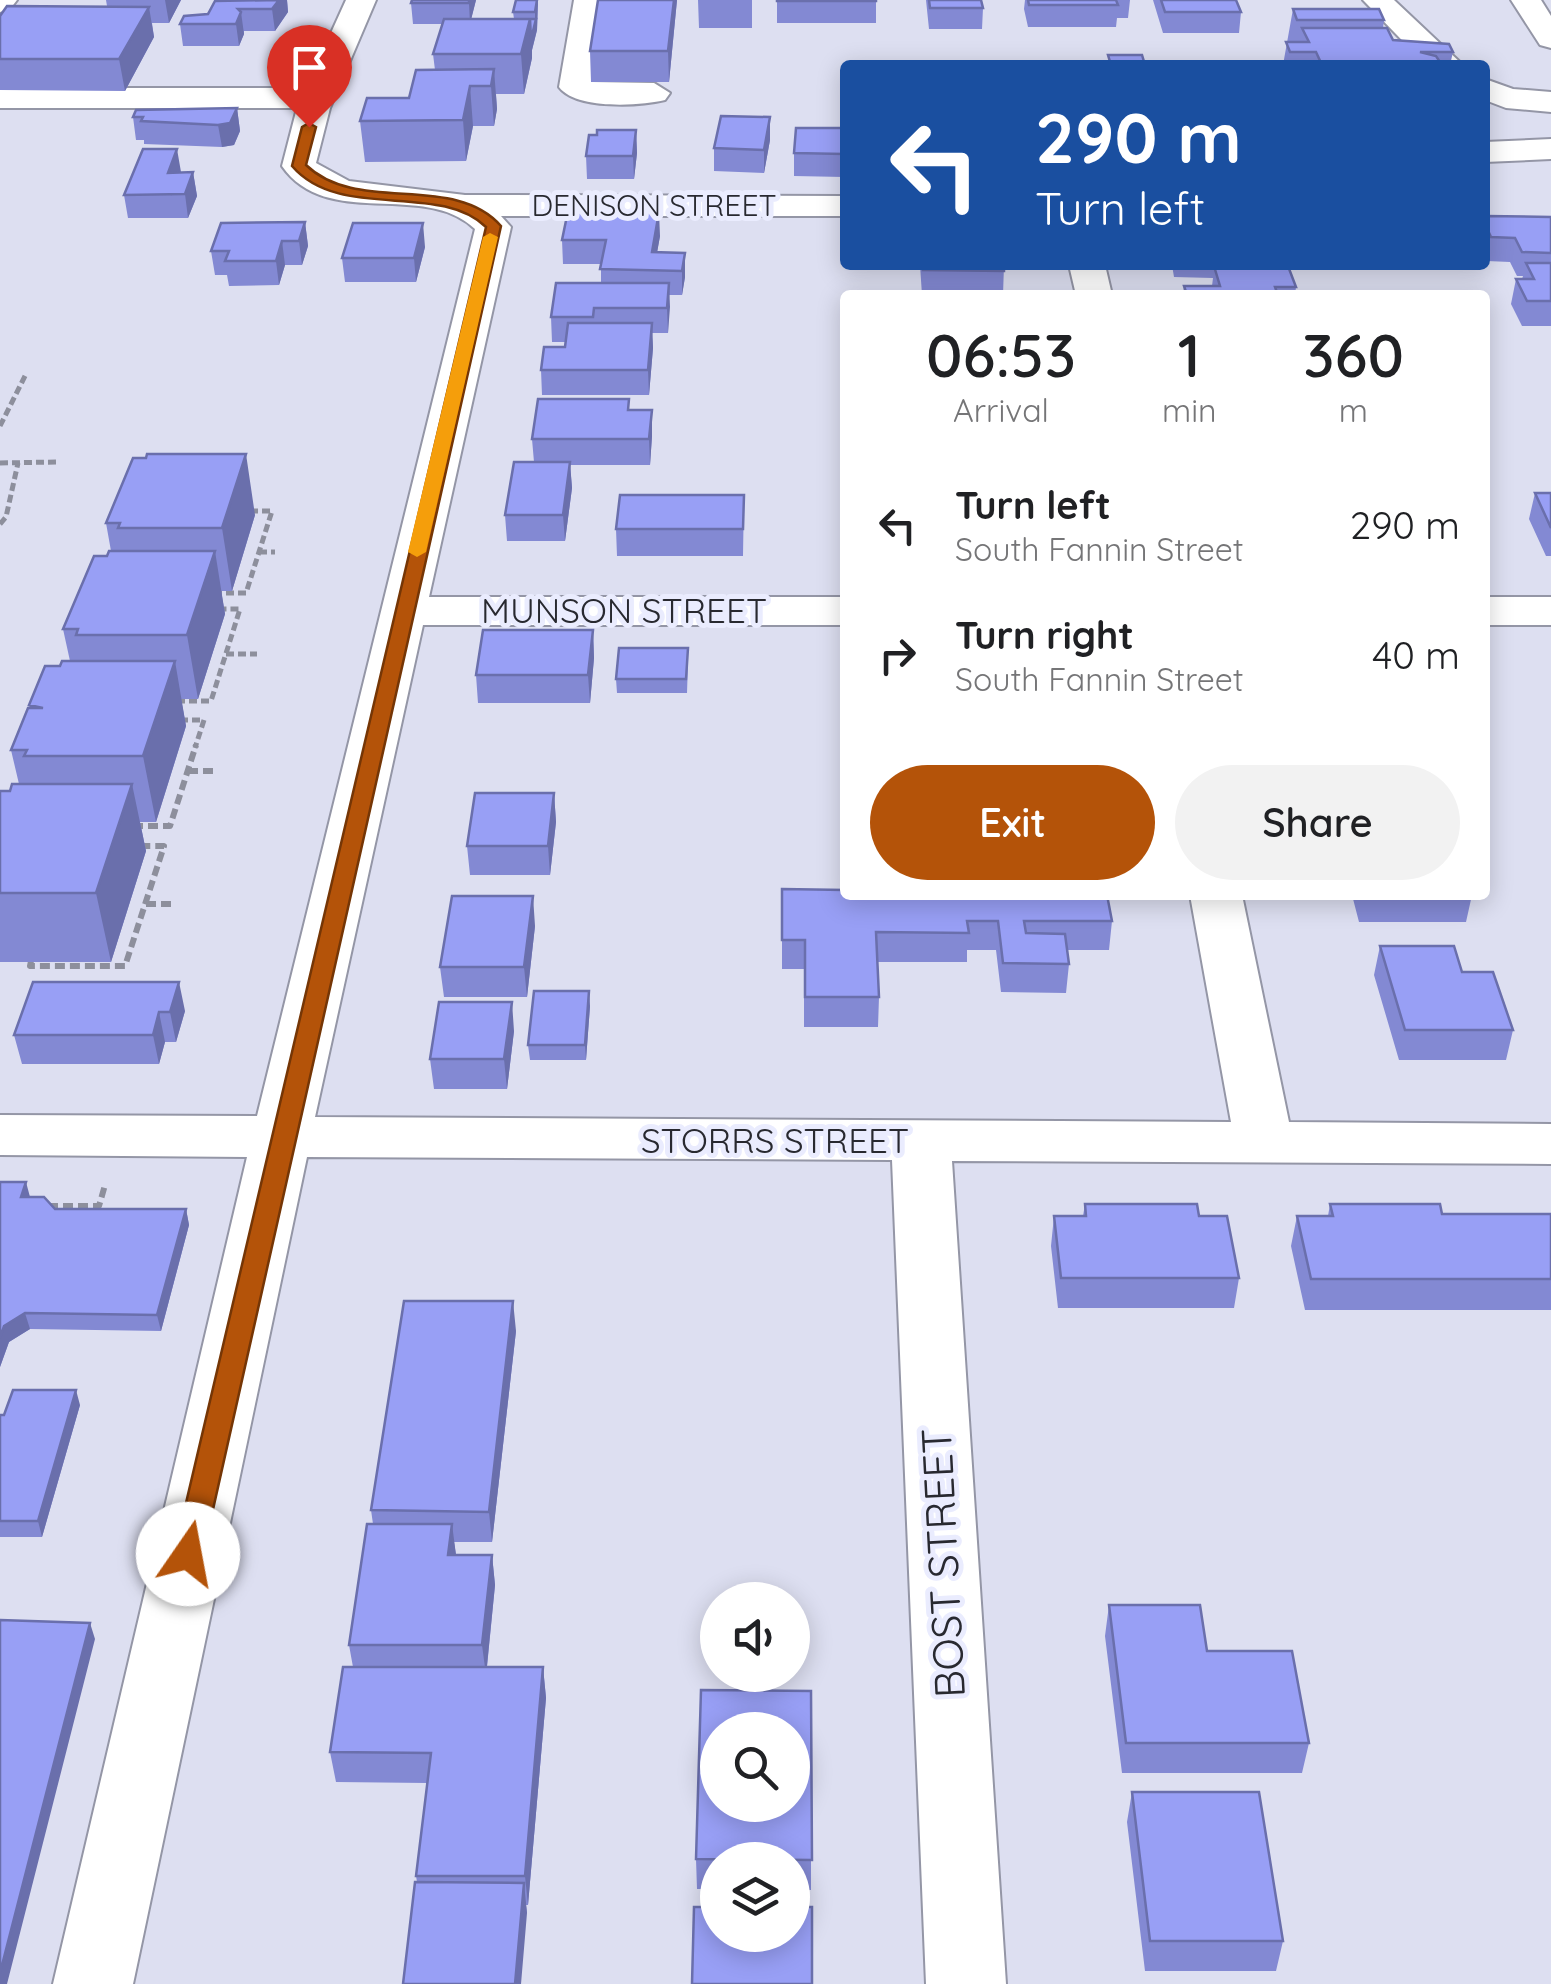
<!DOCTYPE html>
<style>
:root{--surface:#fff;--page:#f2f2f2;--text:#202124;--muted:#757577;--accent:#b45309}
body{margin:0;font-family:Quicksand,sans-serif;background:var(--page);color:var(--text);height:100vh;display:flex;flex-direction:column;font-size:38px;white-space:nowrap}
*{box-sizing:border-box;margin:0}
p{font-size:32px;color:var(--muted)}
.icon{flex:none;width:55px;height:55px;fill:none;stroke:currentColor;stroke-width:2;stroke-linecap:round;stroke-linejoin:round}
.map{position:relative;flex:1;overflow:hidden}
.side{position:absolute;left:840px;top:290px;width:650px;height:610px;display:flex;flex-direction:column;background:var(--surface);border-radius:10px;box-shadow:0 5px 25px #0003}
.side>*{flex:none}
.banner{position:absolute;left:840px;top:60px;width:650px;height:210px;border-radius:10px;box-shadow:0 5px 25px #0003;background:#1a4fa0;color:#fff;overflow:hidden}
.tools{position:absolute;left:700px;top:1582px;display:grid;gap:20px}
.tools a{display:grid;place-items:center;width:110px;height:110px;border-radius:50%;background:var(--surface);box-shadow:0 5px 25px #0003;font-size:50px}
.pin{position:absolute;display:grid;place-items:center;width:85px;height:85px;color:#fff;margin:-102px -42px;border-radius:50% 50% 50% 0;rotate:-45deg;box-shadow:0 0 10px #0007}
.pin .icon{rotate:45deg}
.me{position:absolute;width:110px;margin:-55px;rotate:12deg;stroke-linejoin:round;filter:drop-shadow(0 0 8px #0008)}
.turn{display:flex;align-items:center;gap:35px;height:210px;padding:0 30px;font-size:45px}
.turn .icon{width:130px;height:130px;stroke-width:2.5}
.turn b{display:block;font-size:70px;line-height:85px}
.eta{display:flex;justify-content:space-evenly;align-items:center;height:170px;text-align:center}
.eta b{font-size:60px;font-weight:600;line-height:70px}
.button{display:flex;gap:20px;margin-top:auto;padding:20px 30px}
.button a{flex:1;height:115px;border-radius:60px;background:var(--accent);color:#fff;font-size:40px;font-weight:600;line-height:115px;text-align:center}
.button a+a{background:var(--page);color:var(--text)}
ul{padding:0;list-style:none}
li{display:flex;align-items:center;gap:30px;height:130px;padding:0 30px}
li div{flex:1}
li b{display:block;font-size:38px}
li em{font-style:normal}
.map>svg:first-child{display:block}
</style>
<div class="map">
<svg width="1551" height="1984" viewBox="0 0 1551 1984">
<rect width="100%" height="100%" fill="#dddff1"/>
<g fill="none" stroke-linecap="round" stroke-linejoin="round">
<g stroke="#9496a6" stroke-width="4">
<path id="minor" d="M 0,0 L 17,0 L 10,9 L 0,12 Z
M 346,0 L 376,0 L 330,108 L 316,163 L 349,181 L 465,195 L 845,196 L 845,216 L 501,216 L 511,227 L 429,597 L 845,597 L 845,625 L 423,625 L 315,1117 L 1231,1122 L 1190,895 L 1242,895 L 1289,1122 L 1551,1124 L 1551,1164 L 952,1161 L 1006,1984 L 926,1984 L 892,1160 L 307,1157 L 133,1984 L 53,1984 L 247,1157 L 0,1155 L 0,1115 L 257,1116 L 475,229 C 424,180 327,231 282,166 L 297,108 L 0,108 L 0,88 L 306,88 Z
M 574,0 L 604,0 L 592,82 L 654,83 L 670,93 L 665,100 C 640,106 576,110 559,87 Z
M 1363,0 L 1394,0 L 1463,65 L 1426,65 Z
M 1511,0 L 1541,0 L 1551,16 L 1551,48 L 1540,45 Z
M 1485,79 L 1513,89 L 1551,92 L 1551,112 L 1506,108 L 1485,100 Z
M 1551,139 L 1551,159 L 1485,162 L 1485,142 Z
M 1069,265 L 1105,265 L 1112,295 L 1076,295 Z
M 1485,597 L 1551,597 L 1551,625 L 1485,625 Z"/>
</g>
<path stroke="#8d8f9c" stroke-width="5" stroke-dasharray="8 4" stroke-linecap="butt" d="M 0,426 L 26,374
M 0,463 L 56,462
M 0,524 L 6,517 L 18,463
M 259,552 L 275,552
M 214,593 L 246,593 L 272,511 L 246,511
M 226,654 L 257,654
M 177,701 L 211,701 L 240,609 L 218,609
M 180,720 L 204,720 L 195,748"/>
<path stroke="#8d8f9c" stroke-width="6" stroke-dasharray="10 5" stroke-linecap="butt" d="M 188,771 L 216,771
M 133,826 L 170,826 L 196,745
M 146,904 L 176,904
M 31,961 L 30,966 L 125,966 L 164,846 L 137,846
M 48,1206 L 99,1206 L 105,1185"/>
<use href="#minor" fill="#fff" fill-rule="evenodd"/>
</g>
<path fill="#8389d3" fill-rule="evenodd" d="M 106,0 L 181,0 L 169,23 L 152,23 L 154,37 L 125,91 L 0,90 L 0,16 L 107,6 Z
M 239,0 L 287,0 L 288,12 L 275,31 L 244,31 L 244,34 L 239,46 L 183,46 L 180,24 Z
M 476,0 L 471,19 L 514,19 L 513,12 L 538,0 L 537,30 L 532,50 L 532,58 L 524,94 L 496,94 L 497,109 L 494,126 L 473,126 L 466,161 L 365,162 L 360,121 L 409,98 L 435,70 L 433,54 L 443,24 L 413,24 L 411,3 Z
M 598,0 L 677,0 L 669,82 L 591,82 L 590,51 Z
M 698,0 L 752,0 L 752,28 L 699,28 Z
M 777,0 L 876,0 L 876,23 L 777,23 Z
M 926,0 L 981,0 L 983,8 L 982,29 L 929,29 Z
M 1025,0 L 1130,0 L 1128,18 L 1117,18 L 1116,27 L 1028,27 L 1024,9 Z
M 1153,0 L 1236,0 L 1241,12 L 1239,33 L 1163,33 Z
M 1293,9 L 1384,20 L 1383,28 L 1393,40 L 1453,52 L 1450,65 L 1283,65 Z
M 237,108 L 240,131 L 234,145 L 222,147 L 144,144 L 144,140 L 136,140 L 133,117 Z
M 845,128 L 844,177 L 794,176 L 794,153 Z
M 636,130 L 637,153 L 634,179 L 587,179 L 586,156 L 597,135 Z
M 770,140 L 764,173 L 714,171 L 714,148 Z
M 193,172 L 197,196 L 188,218 L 128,218 L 124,195 L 180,173 Z
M 1485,216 L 1551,217 L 1551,326 L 1522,326 L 1511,304 L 1516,279 L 1522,279 L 1523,276 L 1517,276 L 1510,262 L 1487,261 L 1485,258 Z
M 305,222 L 308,246 L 302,265 L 285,265 L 279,285 L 229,286 L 227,275 L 215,275 L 211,251 Z
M 660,236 L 657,252 L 685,253 L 685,277 L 682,295 L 669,295 L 668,333 L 652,333 L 653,348 L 649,395 L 542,395 L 541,370 L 565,347 L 566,342 L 552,342 L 551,317 L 601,283 L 601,264 L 563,264 L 562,240 Z
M 425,247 L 416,282 L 345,282 L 342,258 Z
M 920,265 L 1004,265 L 1003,295 L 922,295 Z
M 1172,265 L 1262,265 L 1296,287 L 1295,295 L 1183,295 L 1184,286 L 1212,286 L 1213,278 L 1174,277 Z
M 629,399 L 629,410 L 652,410 L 652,436 L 650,465 L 570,465 L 572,488 L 565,541 L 507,541 L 505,515 L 534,462 L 532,439 Z
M 1535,493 L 1551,493 L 1551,556 L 1546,556 L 1529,519 Z
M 744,495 L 743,556 L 617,556 L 616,529 Z
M 255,515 L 232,591 L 221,591 L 225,614 L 198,699 L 181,699 L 186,726 L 156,822 L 140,822 L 146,851 L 111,962 L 0,962 L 0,791 L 10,791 L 19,784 L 11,750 L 30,708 L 29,705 L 60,666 L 70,661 L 63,629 L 111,551 L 106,523 Z
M 593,630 L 594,658 L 590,703 L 478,703 L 476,675 Z
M 688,662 L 687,693 L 617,693 L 616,679 Z
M 554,793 L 556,822 L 550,875 L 470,875 L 467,846 Z
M 782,889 L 1112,921 L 1109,950 L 1067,950 L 1069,964 L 1066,993 L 1001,992 L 996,950 L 967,950 L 967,962 L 877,962 L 879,997 L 878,1027 L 804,1027 L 804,969 L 782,969 Z
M 1352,895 L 1472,895 L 1466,922 L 1359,922 Z
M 535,926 L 527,997 L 444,997 L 440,967 Z
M 1380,946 L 1513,1030 L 1506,1060 L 1399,1060 L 1374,975 Z
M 33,982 L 185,1011 L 176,1042 L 165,1042 L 159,1064 L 22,1064 L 14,1035 Z
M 590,1006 L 586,1060 L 530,1060 L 528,1045 Z
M 514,1031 L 507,1089 L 434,1089 L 430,1059 Z
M 0,1182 L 55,1209 L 186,1209 L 189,1225 L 161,1331 L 30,1329 L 9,1342 L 0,1367 Z
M 1085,1204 L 1199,1216 L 1239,1278 L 1234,1308 L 1058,1308 L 1051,1246 L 1054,1216 L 1083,1216 Z
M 1330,1204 L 1442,1214 L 1551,1214 L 1551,1310 L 1305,1310 L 1291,1246 L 1297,1216 L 1328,1216 Z
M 516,1331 L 492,1542 L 454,1542 L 456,1555 L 492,1555 L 495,1585 L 487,1667 L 543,1667 L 546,1698 L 528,1905 L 526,1905 L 527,1913 L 417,1882 L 416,1876 L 427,1783 L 336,1782 L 330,1752 L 353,1667 L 349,1645 L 373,1524 L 371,1510 Z
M 80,1405 L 42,1537 L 0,1537 L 0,1415 Z
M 1109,1605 L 1207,1651 L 1309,1743 L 1302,1773 L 1122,1773 L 1105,1636 Z
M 701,1690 L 811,1691 L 811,1890 L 792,1890 L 792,1860 L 718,1860 L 718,1889 L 697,1889 L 696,1859 ZM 718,1730 L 792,1730 L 792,1805 L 718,1805 Z
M 1132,1792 L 1283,1941 L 1276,1971 L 1145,1971 L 1127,1822 Z"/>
<path fill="#6a6fac" d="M 165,0 L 181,0 L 169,23 Z
M 279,0 L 287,0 L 288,12 L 275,31 L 272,9 Z
M 469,0 L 476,0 L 470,24 L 469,3 Z
M 538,0 L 537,30 L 532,50 L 532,58 L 524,94 L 521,54 L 530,19 L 535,22 L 535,12 Z
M 674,0 L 677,0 L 669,82 L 668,51 Z
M 149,7 L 154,37 L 125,91 L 119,59 Z
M 241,12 L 244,34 L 239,46 L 236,24 Z
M 494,69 L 497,109 L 494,126 L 491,86 Z
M 470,86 L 473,126 L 466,161 L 463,120 Z
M 237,108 L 240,131 L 234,145 L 222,147 L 218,125 Z
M 770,117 L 770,140 L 764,173 L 764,150 Z
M 636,130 L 637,153 L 634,179 L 633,156 Z
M 177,149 L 181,172 L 171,196 L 168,173 Z
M 193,172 L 197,196 L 188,218 L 185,194 Z
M 659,212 L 660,236 L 654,270 L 652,252 Z
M 305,222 L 308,246 L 302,265 L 299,241 Z
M 423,223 L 425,247 L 416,282 L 414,258 Z
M 282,241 L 285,265 L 279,285 L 276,261 Z
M 685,253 L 685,277 L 682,295 L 682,271 Z
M 669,283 L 670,307 L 668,333 L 667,308 Z
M 652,323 L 653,348 L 649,395 L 648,370 Z
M 652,410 L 652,436 L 650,465 L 649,439 Z
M 246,454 L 255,515 L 232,591 L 222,528 Z
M 570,462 L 572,488 L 565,541 L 563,515 Z
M 215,551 L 225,614 L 198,699 L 187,635 Z
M 593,630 L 594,658 L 590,703 L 588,675 Z
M 175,661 L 186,726 L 156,822 L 143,756 Z
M 132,784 L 146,851 L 111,962 L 96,893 Z
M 554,793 L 556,822 L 550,875 L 548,846 Z
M 533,896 L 535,926 L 527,997 L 524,967 Z
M 179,982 L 185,1011 L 176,1042 L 170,1012 Z
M 589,991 L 590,1006 L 586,1060 L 585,1045 Z
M 512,1002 L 514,1031 L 507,1089 L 504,1059 Z
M 159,1012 L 165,1042 L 159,1064 L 153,1035 Z
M 26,1182 L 30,1197 L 21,1197 Z
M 186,1209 L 189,1225 L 161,1331 L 157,1315 Z
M 513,1301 L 516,1331 L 492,1542 L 489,1512 Z
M 25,1313 L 30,1329 L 9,1342 L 0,1367 L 0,1338 L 4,1326 Z
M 76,1390 L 80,1405 L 42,1537 L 38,1521 Z
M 452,1524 L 456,1555 L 448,1555 Z
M 492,1555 L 495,1585 L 486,1675 L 482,1645 Z
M 90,1623 L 95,1639 L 7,1984 L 0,1984 L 0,1973 Z
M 543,1667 L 546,1698 L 528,1905 L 525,1876 Z
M 524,1883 L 527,1913 L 521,1984 L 515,1984 Z"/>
<path fill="#989ff5" stroke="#6a6fac" stroke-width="2.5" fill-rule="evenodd" d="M 279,0 L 272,9 L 238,9 L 241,12 L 236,24 L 180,24 L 184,16 L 208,14 L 215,1 Z
M 412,0 L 469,0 L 469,3 L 411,3 Z
M 516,0 L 537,0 L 535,12 L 513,12 Z
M 598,0 L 674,0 L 668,51 L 590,51 Z
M 777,0 L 876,0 L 876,1 L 777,1 Z
M 929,0 L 981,0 L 983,8 L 930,8 Z
M 1028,0 L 1116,0 L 1118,5 L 1029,5 Z
M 1161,0 L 1236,0 L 1241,12 L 1165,12 Z
M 7,6 L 149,7 L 119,59 L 0,59 L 0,16 Z
M 1293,9 L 1379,9 L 1384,20 L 1297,20 Z
M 444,19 L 530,19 L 521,54 L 433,54 Z
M 530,19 L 536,19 L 531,39 Z
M 1302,28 L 1387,28 L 1393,40 L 1449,44 L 1453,52 L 1420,52 L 1436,56 L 1442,65 L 1322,65 L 1316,52 L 1290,52 L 1286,42 L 1309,42 Z
M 1108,55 L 1142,55 L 1145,65 L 1111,65 Z
M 494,69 L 491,86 L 470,86 L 463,120 L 360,121 L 367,98 L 409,98 L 416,70 Z
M 237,108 L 230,123 L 218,125 L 141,121 L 143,117 L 133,117 L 136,110 Z
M 721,116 L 770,117 L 764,150 L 714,148 Z
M 796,128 L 845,128 L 844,154 L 794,153 Z
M 597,130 L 636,130 L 633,156 L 586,156 L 589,135 L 597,135 Z
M 143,149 L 177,149 L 168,173 L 193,172 L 185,194 L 124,195 Z
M 568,211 L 659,212 L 652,252 L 685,253 L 682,271 L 600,269 L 606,240 L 562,240 Z
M 1485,216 L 1551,217 L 1551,253 L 1522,252 L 1515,238 L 1491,237 L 1485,224 Z
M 305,222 L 299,241 L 282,241 L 276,261 L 225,261 L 229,251 L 211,251 L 221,223 Z
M 353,223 L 423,223 L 414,258 L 342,258 Z
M 1526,263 L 1551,263 L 1551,301 L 1527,301 L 1516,279 L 1534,279 Z
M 923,265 L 1004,265 L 1004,271 L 923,270 Z
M 1214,266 L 1288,266 L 1296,287 L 1275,287 L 1278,295 L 1187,295 L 1184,286 L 1220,286 Z
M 556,283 L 669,283 L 667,308 L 594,308 L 593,317 L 551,317 Z
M 568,323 L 652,323 L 648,370 L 541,370 L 544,347 L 565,347 Z
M 538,399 L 629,399 L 628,410 L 652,410 L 649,439 L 532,439 Z
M 147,454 L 246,454 L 222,528 L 118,528 L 120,523 L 106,523 L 133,458 L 146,458 Z
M 514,462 L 570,462 L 563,515 L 505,515 Z
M 1535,493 L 1551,493 L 1551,528 Z
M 620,495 L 744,495 L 743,529 L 616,529 Z
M 109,551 L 215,551 L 187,635 L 76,635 L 78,629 L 63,629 L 94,556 L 107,556 Z
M 483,630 L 593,630 L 588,675 L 476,675 Z
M 619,648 L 688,648 L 686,679 L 616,679 Z
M 62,661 L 175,661 L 143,756 L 24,756 L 27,750 L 11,750 L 28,708 L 43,708 L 29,705 L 45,666 L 60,666 Z
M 12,784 L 132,784 L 96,893 L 0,893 L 0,791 L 10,791 Z
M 475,793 L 554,793 L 548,846 L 467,846 Z
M 782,889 L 845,890 L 845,895 L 1107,895 L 1112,921 L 1024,921 L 1026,933 L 1065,934 L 1069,964 L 1003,963 L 998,921 L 967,921 L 969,933 L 876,932 L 879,997 L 805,997 L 805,940 L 782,940 Z
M 452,896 L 533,896 L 524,967 L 440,967 Z
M 1380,946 L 1454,946 L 1462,972 L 1493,972 L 1513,1030 L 1405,1030 Z
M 33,982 L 179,982 L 170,1012 L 159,1012 L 153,1035 L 14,1035 Z
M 534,991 L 589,991 L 585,1045 L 528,1045 Z
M 439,1002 L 512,1002 L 504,1059 L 430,1059 Z
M 0,1182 L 26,1182 L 21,1197 L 44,1197 L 55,1209 L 186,1209 L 157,1315 L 25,1313 L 4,1326 L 0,1338 Z
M 1085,1204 L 1197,1204 L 1199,1216 L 1227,1216 L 1239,1278 L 1061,1278 L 1054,1216 L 1086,1216 Z
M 1330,1204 L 1440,1204 L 1442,1214 L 1551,1214 L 1551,1279 L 1311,1279 L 1297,1216 L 1333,1216 Z
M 404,1301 L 513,1301 L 489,1512 L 371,1510 Z
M 13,1390 L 76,1390 L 38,1521 L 0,1521 L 0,1415 L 4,1415 Z
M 367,1524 L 452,1524 L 448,1555 L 492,1555 L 482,1645 L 349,1645 Z
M 1109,1605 L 1200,1605 L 1207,1651 L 1292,1651 L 1309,1743 L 1126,1743 Z
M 0,1620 L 90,1623 L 0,1973 Z
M 343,1667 L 543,1667 L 525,1876 L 416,1876 L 431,1753 L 330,1752 Z
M 701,1690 L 811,1691 L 812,1860 L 696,1859 ZM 718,1730 L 792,1730 L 792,1805 L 718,1805 Z
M 1132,1792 L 1259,1792 L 1283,1941 L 1150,1941 Z
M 415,1882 L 524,1883 L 515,1984 L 403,1984 Z
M 694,1907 L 718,1907 L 718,1935 L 792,1935 L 792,1907 L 812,1907 L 812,1984 L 692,1984 Z"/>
<path fill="#b45309" stroke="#753606" stroke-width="2.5" d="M 309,123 L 316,127 L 306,165 C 358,215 454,172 501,226 L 203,1554 L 198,1563 L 178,1563 L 174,1554 L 486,227 C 439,181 340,222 292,166 L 302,127 Z"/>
<path fill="#f59e0b" d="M 490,233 L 498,237 L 426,552 L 417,557 L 408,552 L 483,237 Z"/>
<g text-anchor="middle" stroke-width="10" stroke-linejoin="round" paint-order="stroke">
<g font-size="30" fill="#282930" stroke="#eaecfe">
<text x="654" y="216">DENISON STREET</text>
</g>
<g font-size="35" fill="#282930" stroke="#eaecfe">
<text x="624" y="623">MUNSON STREET</text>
<text x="775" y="1153">STORRS STREET</text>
</g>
<g font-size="42" fill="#282930" stroke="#eaecfe">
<text transform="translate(943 1563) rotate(-93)" y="15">BOST STREET</text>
</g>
</g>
</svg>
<div class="tools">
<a><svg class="icon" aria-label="sound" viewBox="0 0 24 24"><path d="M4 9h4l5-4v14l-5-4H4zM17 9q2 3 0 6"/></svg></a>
<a><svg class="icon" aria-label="search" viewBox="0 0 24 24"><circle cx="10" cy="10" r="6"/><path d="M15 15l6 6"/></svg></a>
<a><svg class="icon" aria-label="layers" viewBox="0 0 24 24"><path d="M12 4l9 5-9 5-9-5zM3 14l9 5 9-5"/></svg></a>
</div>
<div class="pin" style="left:309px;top:127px;background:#d93025"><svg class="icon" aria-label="arrive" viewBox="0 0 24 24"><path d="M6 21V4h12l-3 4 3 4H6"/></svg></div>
<svg class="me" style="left:188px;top:1554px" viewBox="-20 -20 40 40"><circle r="19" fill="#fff"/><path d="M0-13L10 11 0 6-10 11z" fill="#b45309"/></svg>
<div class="banner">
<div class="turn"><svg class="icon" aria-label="left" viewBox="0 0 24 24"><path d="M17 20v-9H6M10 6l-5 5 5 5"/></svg><div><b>290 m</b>Turn left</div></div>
</div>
<section class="side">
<div class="eta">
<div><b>06:53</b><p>Arrival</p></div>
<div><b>1</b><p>min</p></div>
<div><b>360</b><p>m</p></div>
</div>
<ul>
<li><svg class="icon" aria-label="left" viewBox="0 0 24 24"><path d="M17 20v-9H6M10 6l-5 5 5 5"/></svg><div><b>Turn left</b><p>South Fannin Street</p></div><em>290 m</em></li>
<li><svg class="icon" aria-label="right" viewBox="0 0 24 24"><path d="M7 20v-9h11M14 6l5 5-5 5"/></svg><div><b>Turn right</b><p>South Fannin Street</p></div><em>40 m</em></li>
</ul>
<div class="button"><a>Exit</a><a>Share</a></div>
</section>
</div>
